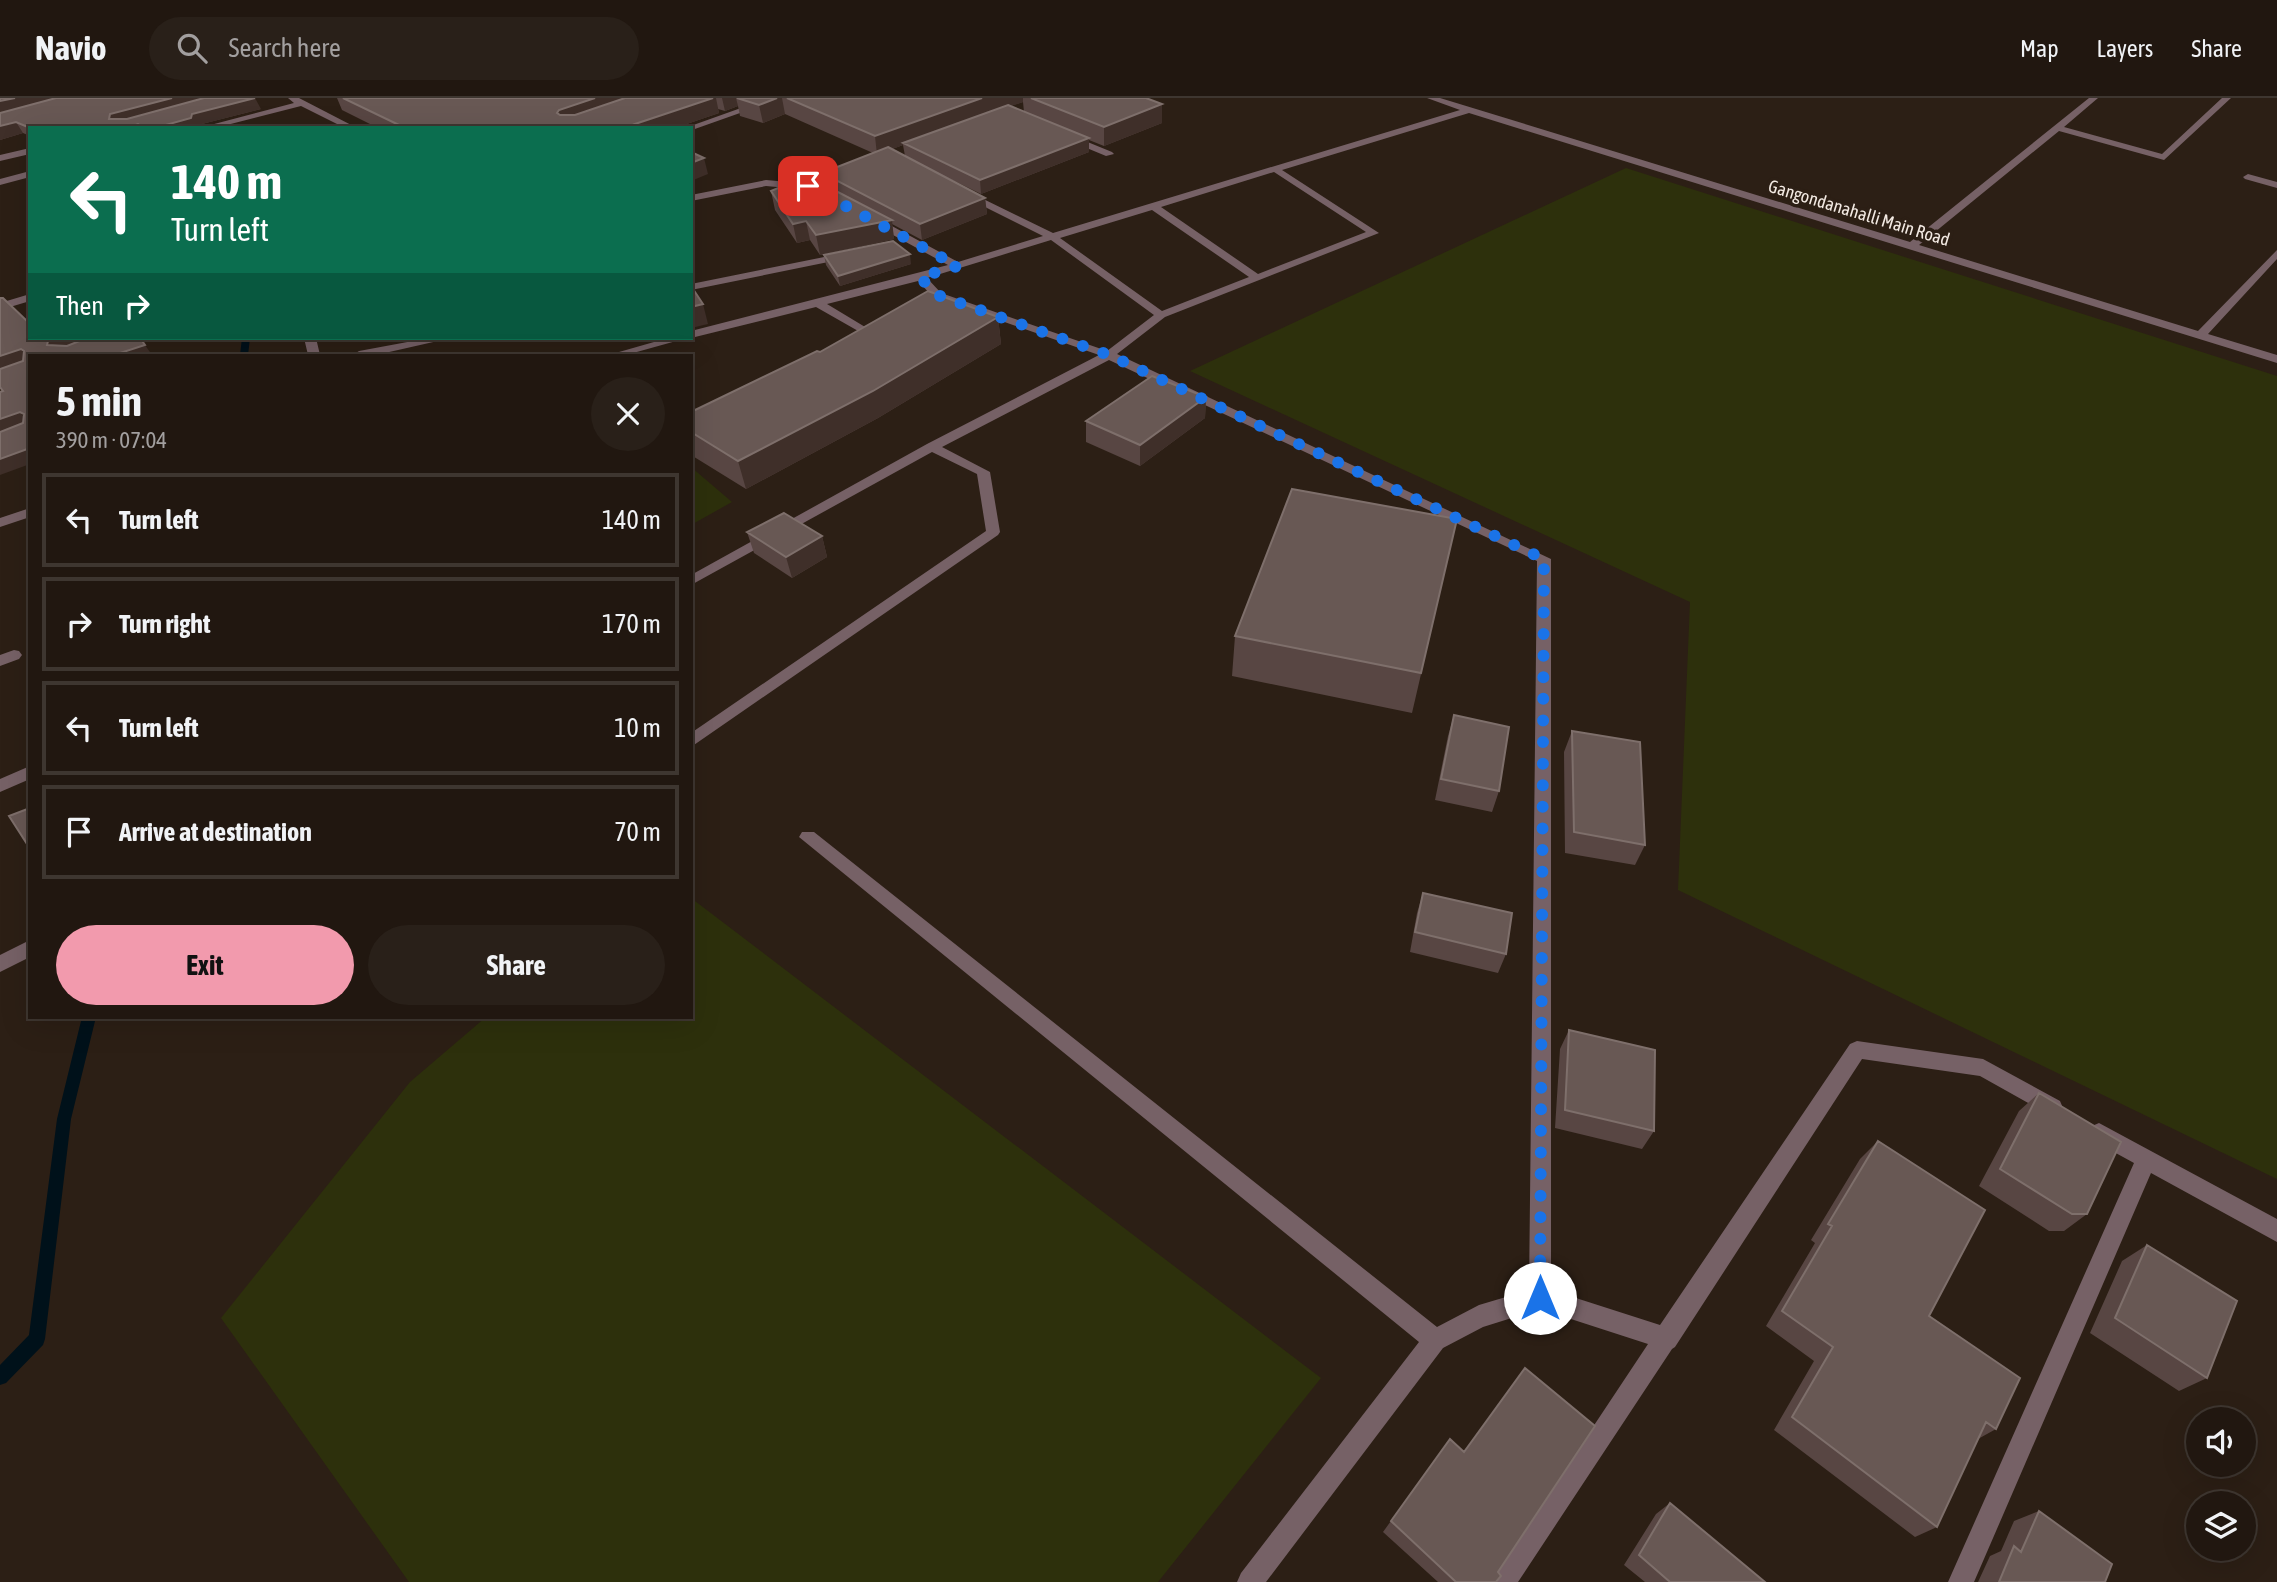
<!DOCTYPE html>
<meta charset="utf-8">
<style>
:root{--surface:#211710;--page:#292019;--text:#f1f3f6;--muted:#a29f9f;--line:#3e3630;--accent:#f29aad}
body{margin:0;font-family:"Asap Condensed",sans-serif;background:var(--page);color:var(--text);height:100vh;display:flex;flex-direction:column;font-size:26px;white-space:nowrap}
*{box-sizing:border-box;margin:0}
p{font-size:23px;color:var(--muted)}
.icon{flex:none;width:38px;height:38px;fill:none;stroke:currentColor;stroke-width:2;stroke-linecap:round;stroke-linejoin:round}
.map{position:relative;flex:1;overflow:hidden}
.drawer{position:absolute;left:28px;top:256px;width:665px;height:665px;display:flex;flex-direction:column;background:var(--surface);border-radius:0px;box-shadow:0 7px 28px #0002,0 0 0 2px var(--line)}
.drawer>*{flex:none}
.banner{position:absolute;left:28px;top:28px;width:665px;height:214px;border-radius:0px;box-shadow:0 7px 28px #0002,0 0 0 2px var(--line);background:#0b6e4f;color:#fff;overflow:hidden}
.buttons{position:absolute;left:2186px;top:1309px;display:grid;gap:14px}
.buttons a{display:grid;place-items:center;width:70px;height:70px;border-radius:50%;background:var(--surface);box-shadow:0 7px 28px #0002,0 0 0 2px var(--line);font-size:35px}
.pin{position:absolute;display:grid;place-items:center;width:60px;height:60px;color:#fff;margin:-30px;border-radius:14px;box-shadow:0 4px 10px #0006}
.me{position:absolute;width:77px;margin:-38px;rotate:0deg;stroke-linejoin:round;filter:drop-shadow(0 0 5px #0008)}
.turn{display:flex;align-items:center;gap:24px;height:147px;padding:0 28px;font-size:32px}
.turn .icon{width:91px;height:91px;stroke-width:2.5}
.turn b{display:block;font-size:49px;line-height:60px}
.then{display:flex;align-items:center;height:66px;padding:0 28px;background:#0003;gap:14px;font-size:26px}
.round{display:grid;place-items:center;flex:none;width:74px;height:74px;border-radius:37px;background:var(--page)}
.head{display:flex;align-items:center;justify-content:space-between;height:119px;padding:0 28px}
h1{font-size:42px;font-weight:700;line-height:52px}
.primary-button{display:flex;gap:14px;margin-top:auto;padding:14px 28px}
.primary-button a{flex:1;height:80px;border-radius:42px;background:var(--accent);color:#111;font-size:28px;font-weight:700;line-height:80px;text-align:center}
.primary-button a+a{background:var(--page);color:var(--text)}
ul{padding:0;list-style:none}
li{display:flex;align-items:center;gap:21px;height:94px;margin:0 14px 10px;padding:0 14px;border:4px solid var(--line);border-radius:0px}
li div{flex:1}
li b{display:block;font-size:26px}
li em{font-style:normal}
header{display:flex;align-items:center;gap:42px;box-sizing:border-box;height:98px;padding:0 35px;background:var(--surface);border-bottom:2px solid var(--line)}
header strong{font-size:33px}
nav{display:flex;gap:38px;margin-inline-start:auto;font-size:24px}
.search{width:490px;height:63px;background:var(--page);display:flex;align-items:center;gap:18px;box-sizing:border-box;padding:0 24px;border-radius:38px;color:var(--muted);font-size:26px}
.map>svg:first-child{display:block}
</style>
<header>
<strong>Navio</strong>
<div class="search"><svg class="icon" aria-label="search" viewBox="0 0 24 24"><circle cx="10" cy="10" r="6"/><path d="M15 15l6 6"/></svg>Search here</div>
<nav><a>Map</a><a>Layers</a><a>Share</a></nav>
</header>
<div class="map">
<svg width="2277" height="1484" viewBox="0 0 2277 1484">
<rect width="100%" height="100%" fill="#2c1f15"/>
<path fill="#2d300c" d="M 1626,70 L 2277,278 L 2277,1081 L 1678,792 L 1690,504 L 1190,273 Z
M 691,369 L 732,404 L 691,427 Z
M 691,800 L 1321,1280 L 1158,1484 L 409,1484 L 221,1220 L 410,984 L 486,919 L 691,919 Z"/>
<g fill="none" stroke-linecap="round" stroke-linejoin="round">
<path fill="#00111a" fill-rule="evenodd" d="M 242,240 L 250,240 L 248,257 L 240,257 Z
M 82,919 L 96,919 L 71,1021 L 45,1241 L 43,1247 L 6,1285 L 0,1287 L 0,1267 L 29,1237 L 57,1021 Z"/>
<path fill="#766166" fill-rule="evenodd" d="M 288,0 L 299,0 L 357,30 L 345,30 L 301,8 L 215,30 L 199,30 L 294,5 Z
M 769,0 L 782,0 L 692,32 L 685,30 Z
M 1427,0 L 1440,0 L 1910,144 L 2089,0 L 2098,0 L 2064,29 L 2162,56 L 2222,0 L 2231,0 L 2164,62 L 2059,33 L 1919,147 L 2198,233 L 2277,152 L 2277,161 L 2208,236 L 2277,257 L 2277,265 L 1469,15 L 1282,72 L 1379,135 L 1165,219 L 1117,256 L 1551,461 L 1551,1192 L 1660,1227 L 1850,946 L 1857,943 L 1983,961 L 2060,1003 L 2063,1010 L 2060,1017 L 2053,1019 L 1980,978 L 1862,961 L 1675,1249 L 1672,1251 L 1518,1484 L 1490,1484 L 1648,1246 L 1540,1211 L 1483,1229 L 1443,1250 L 1266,1484 L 1237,1484 L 1241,1475 L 1419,1244 L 799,739 L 802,734 L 814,734 L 1437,1229 L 1479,1207 L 1529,1192 L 1537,463 L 1109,262 L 942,349 L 990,374 L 1000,434 L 998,437 L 691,649 L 691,635 L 986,433 L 977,376 L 932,354 L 691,487 L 691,477 L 927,346 L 1099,257 L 933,199 L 918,183 L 827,206 L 885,241 L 885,245 L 881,246 L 816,209 L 691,240 L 688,240 L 691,240 L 691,233 L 948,167 L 871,125 L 871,121 L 879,121 L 958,164 L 1043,138 L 963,98 L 963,94 L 969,94 L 1053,135 L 1460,12 ZM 1274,74 L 1366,134 L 1258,176 L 1161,109 ZM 1152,112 L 1249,179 L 1162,213 L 1060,140 ZM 1051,142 L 1154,217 L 1107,253 L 941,195 L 927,180 Z
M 1068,36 L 1112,54 L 1114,56 L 1106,58 L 1065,41 L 1063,39 Z
M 30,50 L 30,56 L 0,63 L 0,57 Z
M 30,73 L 30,79 L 0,87 L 0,81 Z
M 2248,76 L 2277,84 L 2277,90 L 2245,81 L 2243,79 Z
M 766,82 L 810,86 L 815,89 L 810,92 L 766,88 L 691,103 L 691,97 Z
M 849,154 L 853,155 L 853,159 L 691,192 L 691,186 Z
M 30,196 L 30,203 L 0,212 L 0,205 Z
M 304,240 L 316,240 L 320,257 L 308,257 Z
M 429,240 L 451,240 L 376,257 L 353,257 L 359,253 Z
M 668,240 L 687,240 L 626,257 L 619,254 Z
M 30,410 L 30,419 L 0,429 L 0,420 Z
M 14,552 L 19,553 L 22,557 L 19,561 L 0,568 L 0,557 Z
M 30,668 L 30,681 L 0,694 L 0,681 Z
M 30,842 L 30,859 L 0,874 L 0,857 Z
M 2099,1025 L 2277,1121 L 2277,1144 L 2151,1075 L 1974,1484 L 1948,1484 L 2134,1065 L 2092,1042 L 2089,1035 L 2092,1028 Z"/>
</g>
<path fill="#584643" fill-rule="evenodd" d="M 0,0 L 261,11 L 198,27 L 197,30 L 30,30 L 30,38 L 23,35 L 0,42 Z
M 337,0 L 1146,0 L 1162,25 L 1104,48 L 1089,42 L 1089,54 L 981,96 L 922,67 L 985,100 L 987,116 L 922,142 L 892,126 L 894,141 L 820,157 L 810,142 L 797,145 L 775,112 L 771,93 L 825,87 L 822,75 L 873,55 L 785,16 L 763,25 L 740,18 L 738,8 L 725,13 L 718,11 L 719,15 L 675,30 L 378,30 L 342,12 ZM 1023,4 L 1024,14 L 1010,8 ZM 903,47 L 905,58 L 892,51 Z
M 824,157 L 911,166 L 840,188 L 826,167 Z
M 998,219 L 1001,246 L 878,320 L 746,391 L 691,357 L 691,314 L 820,254 Z
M 1206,299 L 1205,320 L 1140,368 L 1086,344 L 1086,323 Z
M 1457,421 L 1412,615 L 1232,578 L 1235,538 Z
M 747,434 L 822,438 L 827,459 L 792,480 L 754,455 Z
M 1454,617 L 1499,693 L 1492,714 L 1435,702 L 1448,638 Z
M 1572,633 L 1645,747 L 1635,767 L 1565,755 L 1564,654 Z
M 1423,795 L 1506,856 L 1498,875 L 1410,854 L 1417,815 Z
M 1569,932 L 1654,1033 L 1642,1051 L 1555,1030 L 1560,951 Z
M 2039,995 L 2087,1116 L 2064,1133 L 2049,1133 L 1979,1088 L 2019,1013 Z
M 1878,1043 L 1929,1218 L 1996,1331 L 1978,1341 L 1937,1429 L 1915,1439 L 1774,1332 L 1814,1263 L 1766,1228 L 1815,1145 L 1811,1142 L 1860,1061 Z
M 2147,1147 L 2207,1280 L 2179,1293 L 2090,1235 L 2122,1163 Z
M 1450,1341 L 1498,1474 L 1496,1484 L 1438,1484 L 1383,1434 Z
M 1670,1405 L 1765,1484 L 1645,1484 L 1624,1467 L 1656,1416 Z
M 2039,1413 L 2105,1484 L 1978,1484 L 1990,1458 L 2001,1453 L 2014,1423 Z"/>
<path fill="#3f2f29" d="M 15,0 L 69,0 L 0,16 L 0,3 Z
M 172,0 L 220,0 L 116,27 L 109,21 L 110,16 Z
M 255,0 L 261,11 L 198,27 L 197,30 L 155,30 L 192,16 Z
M 595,0 L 647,0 L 564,28 L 557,15 L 559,12 Z
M 713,0 L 716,0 L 719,15 L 675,30 L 636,30 L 635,26 Z
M 722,0 L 736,0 L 738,8 L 725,13 Z
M 777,0 L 782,0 L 785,16 L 763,25 L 759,7 Z
M 982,0 L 1023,0 L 1023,4 L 906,46 L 903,45 L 903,47 L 877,57 L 875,38 Z
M 1162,6 L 1162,25 L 1104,48 L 1104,29 Z
M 16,24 L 23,35 L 0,42 L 0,28 Z
M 138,26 L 140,30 L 127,30 Z
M 1089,40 L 1089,54 L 981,96 L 980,82 Z
M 704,60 L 708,76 L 691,83 L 691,65 Z
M 985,100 L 987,116 L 922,142 L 920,126 Z
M 892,122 L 894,141 L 820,157 L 816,137 Z
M 806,123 L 810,142 L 797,145 L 793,126 Z
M 910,156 L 911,166 L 840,188 L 838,178 Z
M 703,206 L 708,226 L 691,230 L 691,209 Z
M 998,219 L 1001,246 L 878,320 L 746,391 L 738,363 Z
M 57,240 L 98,240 L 56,255 L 47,247 L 48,243 Z
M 145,247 L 152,257 L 114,257 Z
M 21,251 L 29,263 L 0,272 L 0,258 Z
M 1206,299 L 1205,320 L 1140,368 L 1140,347 Z
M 20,314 L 29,326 L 0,336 L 0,321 Z
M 30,350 L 30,366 L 0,377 L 0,361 Z
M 822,438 L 827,459 L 792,480 L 786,459 Z"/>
<path fill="#685854" stroke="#7e6f6b" stroke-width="2" d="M 0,0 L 15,0 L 0,3 Z
M 56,0 L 172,0 L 110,16 L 109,21 L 127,21 L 204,0 L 255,0 L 192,16 L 191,20 L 155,30 L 144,30 L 138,26 L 127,30 L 30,30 L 16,24 L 0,28 L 0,15 Z
M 343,0 L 595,0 L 559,12 L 557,15 L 560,17 L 575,17 L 625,0 L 713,0 L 635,26 L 643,30 L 391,30 L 399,27 Z
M 737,0 L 777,0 L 759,7 Z
M 787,0 L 982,0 L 875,38 Z
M 1031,0 L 1146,0 L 1162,6 L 1104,29 Z
M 1008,7 L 1089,40 L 980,82 L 903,45 Z
M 888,49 L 985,100 L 920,126 L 822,75 Z
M 691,54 L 704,60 L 691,65 Z
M 807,78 L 892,122 L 816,137 L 806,123 L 793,126 L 771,93 Z
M 893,143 L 910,156 L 838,178 L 824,157 Z
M 691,188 L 703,206 L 691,209 Z
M 928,193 L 998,219 L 873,293 L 738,363 L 691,334 L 691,314 L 817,253 L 820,254 Z
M 0,200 L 3,200 L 28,224 L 30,223 L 30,240 L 57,240 L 48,243 L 47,247 L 67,248 L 87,240 L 140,240 L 145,247 L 114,257 L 30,257 L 30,350 L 0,361 L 0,334 L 23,325 L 24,316 L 20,314 L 0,321 L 0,294 L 3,293 L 0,289 L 0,271 L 23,263 L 24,253 L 21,251 L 0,258 Z
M 1152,278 L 1206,299 L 1140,347 L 1086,323 Z
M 1292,391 L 1457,421 L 1421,575 L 1235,538 Z
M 784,415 L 822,438 L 786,459 L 747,434 Z
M 1454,617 L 1509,629 L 1499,693 L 1441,681 Z
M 1572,633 L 1640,644 L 1645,747 L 1574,734 Z
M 30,710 L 30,746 L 27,746 L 9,718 Z
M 1423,795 L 1512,815 L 1506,856 L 1415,834 Z
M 1569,932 L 1655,952 L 1654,1033 L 1565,1012 Z
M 2039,995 L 2121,1044 L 2087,1116 L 2072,1116 L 2000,1071 Z
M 1878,1043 L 1985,1112 L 1929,1218 L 2020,1280 L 1996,1331 L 1986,1324 L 1937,1429 L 1792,1319 L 1833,1249 L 1782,1213 L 1832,1128 L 1828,1126 Z
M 2147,1147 L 2237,1203 L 2207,1280 L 2115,1220 Z
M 1525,1270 L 1595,1328 L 1498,1474 L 1501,1478 L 1496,1484 L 1456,1484 L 1391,1423 L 1450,1341 L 1464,1354 Z
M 1670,1405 L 1765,1484 L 1670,1484 L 1639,1457 Z
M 2039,1413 L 2112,1466 L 2105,1484 L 1999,1484 L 2014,1448 L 2021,1454 Z"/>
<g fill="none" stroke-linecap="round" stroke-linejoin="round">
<path stroke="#1a73e8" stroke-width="12" stroke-dasharray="0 21.6" d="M 808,88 L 958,168 L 920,179 L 937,197 L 1109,257 L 1544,461 L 1540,1200"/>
</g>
<g text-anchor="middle" stroke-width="7" stroke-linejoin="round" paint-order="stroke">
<g font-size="18" fill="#f3eae3" stroke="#2c1f15">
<text transform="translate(1859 115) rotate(17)" y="6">Gangondanahalli Main Road</text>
</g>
</g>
</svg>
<div class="buttons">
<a><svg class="icon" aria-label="sound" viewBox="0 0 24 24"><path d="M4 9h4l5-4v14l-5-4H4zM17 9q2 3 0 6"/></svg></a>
<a><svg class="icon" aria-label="layers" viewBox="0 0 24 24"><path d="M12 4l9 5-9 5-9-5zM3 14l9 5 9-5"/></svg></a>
</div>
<div class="pin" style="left:808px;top:88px;background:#d93025"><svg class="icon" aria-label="arrive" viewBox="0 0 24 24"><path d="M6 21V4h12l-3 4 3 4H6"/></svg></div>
<svg class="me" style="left:1540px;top:1200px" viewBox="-20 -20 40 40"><circle r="19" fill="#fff"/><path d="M0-13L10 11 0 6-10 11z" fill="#1a73e8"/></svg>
<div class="banner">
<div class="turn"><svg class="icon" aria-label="left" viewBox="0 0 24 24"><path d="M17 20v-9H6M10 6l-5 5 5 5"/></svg><div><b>140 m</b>Turn left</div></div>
<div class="then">Then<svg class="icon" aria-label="right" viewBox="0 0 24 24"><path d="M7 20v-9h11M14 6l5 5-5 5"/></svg></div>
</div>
<section class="drawer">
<div class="head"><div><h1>5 min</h1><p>390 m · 07:04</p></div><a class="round"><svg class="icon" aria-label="close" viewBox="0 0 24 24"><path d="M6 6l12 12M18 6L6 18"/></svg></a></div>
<ul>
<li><svg class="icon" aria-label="left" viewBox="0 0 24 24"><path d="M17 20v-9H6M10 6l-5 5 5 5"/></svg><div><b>Turn left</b></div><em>140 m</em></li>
<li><svg class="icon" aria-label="right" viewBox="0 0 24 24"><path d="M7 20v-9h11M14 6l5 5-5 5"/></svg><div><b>Turn right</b></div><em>170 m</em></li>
<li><svg class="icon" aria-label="left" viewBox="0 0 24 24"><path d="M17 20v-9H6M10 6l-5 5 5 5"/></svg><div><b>Turn left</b></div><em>10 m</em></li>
<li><svg class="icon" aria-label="arrive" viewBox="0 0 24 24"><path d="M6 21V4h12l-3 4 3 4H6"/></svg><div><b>Arrive at destination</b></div><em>70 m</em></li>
</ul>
<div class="primary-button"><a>Exit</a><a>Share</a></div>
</section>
</div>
